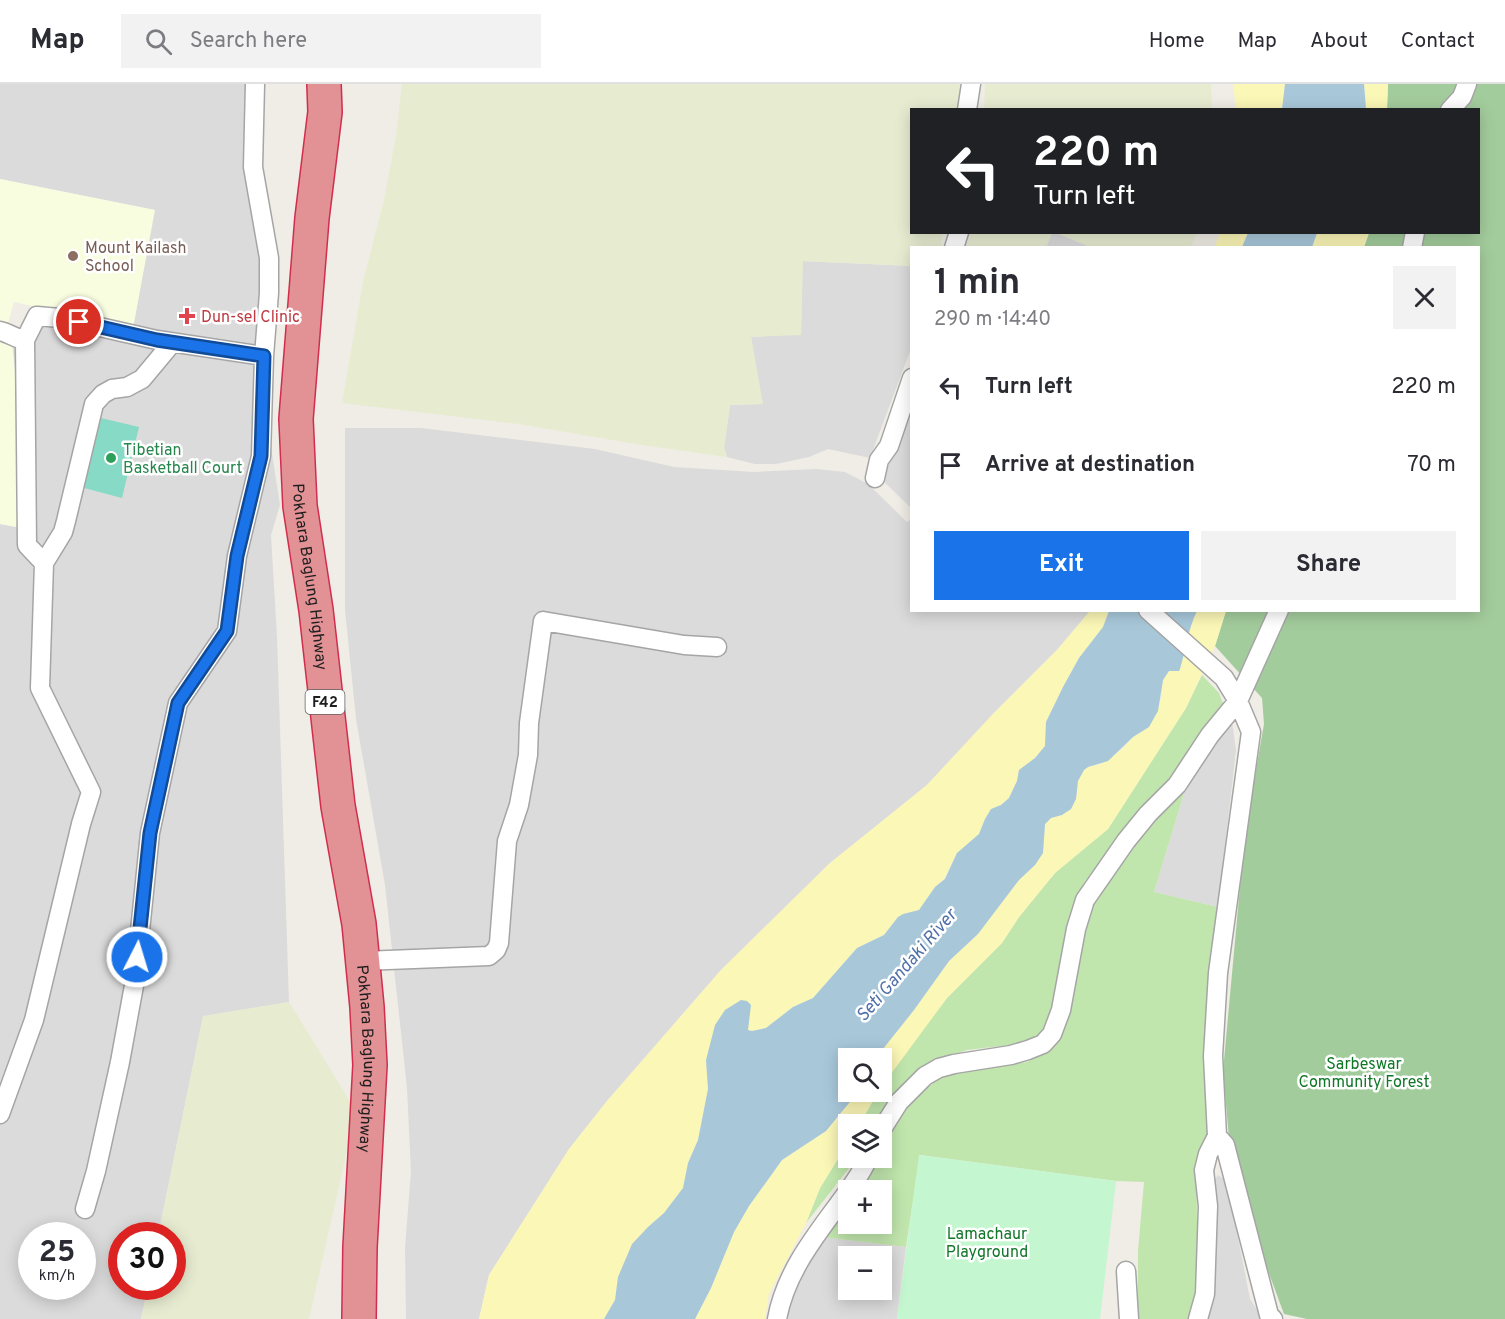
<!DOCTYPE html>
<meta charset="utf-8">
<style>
:root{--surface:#fff;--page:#f2f2f3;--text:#2b2b33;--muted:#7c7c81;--line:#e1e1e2;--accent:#1a73e8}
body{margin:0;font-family:Overpass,sans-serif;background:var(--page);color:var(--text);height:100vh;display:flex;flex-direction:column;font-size:22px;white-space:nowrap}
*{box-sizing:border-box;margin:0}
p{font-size:20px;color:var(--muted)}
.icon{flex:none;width:33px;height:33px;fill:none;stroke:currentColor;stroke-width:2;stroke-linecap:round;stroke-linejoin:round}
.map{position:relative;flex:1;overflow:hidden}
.side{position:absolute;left:910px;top:162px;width:570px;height:366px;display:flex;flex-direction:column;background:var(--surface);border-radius:0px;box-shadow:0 3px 15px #0003}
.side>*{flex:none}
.top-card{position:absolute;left:910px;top:24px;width:570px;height:126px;border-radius:0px;box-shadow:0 3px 15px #0003;background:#202124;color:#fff;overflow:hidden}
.fabs{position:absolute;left:838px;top:964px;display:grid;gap:12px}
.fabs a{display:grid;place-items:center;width:54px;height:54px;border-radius:0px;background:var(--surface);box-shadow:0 3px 15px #0003;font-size:30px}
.speed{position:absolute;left:18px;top:1138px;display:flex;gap:12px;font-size:30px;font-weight:700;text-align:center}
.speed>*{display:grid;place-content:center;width:78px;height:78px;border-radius:50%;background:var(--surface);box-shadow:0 3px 15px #0003;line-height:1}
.speed small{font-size:15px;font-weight:400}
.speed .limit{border:9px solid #d22;background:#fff;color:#111}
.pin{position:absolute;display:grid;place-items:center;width:51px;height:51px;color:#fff;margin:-26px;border:3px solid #fff;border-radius:50%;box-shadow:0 2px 6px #0007}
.me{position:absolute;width:66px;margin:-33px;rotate:5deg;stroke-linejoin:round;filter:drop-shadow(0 0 4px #0008)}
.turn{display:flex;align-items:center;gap:21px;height:126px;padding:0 24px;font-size:27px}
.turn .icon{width:78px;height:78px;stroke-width:2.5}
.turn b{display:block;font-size:42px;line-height:51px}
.round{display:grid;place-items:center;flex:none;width:63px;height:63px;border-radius:0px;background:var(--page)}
.overview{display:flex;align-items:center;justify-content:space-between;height:102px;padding:0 24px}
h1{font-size:36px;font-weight:700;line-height:45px}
.action{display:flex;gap:12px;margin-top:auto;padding:12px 24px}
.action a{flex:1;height:69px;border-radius:0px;background:var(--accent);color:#fff;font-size:24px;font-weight:700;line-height:69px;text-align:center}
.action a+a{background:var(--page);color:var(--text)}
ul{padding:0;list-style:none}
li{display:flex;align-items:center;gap:18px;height:78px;padding:0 24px}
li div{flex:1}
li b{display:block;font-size:22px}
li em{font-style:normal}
header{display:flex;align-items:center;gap:36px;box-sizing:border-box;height:84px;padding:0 30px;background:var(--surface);border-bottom:2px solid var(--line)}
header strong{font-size:28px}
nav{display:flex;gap:33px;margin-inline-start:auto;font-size:21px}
.search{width:420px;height:54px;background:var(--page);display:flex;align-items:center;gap:15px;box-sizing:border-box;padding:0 21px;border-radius:0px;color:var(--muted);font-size:22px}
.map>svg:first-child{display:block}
</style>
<header>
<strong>Map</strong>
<div class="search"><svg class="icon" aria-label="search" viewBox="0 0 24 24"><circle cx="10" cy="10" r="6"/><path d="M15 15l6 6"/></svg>Search here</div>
<nav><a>Home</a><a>Map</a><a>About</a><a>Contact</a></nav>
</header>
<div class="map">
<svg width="1505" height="1235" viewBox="0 0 1505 1235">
<rect width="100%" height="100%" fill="#efede5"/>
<path fill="#dcdbdb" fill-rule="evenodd" d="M 0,0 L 247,0 L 265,177 L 268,344 L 280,421 L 271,451 L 277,553 L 289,918 L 203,933 L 158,1152 L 122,1152 L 122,1203 L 148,1203 L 141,1235 L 0,1235 L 0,440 L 21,444 L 21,351 L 12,258 L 45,236 L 133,244 L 154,126 L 0,95 ZM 32,1152 L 82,1152 L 82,1203 L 32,1203 Z
M 1052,148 L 1057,149 L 1090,163 L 1046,164 Z
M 802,177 L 912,182 L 912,262 L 870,374 L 828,365 L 809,373 L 776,380 L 755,380 L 727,373 L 724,364 L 730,321 L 762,320 L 751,253 L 801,250 Z
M 912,308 L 912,422 L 910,423 L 880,394 Z
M 345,344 L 421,344 L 595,365 L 674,383 L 754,388 L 816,385 L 845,388 L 868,400 L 907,438 L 912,435 L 912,526 L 1090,527 L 1057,566 L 992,631 L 927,701 L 830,779 L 721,886 L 607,1017 L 569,1065 L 489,1191 L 479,1235 L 406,1235 L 405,1163 L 411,1088 L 407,1004 L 385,801 L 356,635 L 345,526 Z
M 1232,637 L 1236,666 L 1218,823 L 1154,808 L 1187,699 Z
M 1218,1091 L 1227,1097 L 1250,1215 L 1263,1235 L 1208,1235 L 1214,1205 L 1216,1134 L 1212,1100 Z
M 822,1153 L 906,1163 L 897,1235 L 785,1235 L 801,1188 ZM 849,1173 L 882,1173 L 882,1206 L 849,1206 Z"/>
<path fill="#f9fddf" d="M 0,95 L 155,126 L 133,244 L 14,218 L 7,243 L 0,242 Z
M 0,252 L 12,258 L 21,351 L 22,444 L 0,440 Z"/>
<path fill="#e7ecd1" d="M 402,0 L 960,0 L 957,25 L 912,26 L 912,148 L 942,149 L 941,163 L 912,164 L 912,182 L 803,177 L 801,251 L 751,253 L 763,320 L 730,321 L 724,364 L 727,373 L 642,361 L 519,340 L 342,319 L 363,198 L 384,116 L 396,52 Z
M 985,0 L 1211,0 L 1212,25 L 984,25 Z
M 970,149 L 970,148 L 1052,149 L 1046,163 L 966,163 Z
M 1057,149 L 1197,149 L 1190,164 L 1090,163 Z
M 289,918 L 356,1027 L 309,1235 L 141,1235 L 148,1203 L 172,1203 L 172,1152 L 158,1152 L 203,932 Z"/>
<path fill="#c1e6ad" d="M 1202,591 L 1219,609 L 1224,622 L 1180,686 L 1085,797 L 1073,824 L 1061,894 L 1050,939 L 1042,951 L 1019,960 L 967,966 L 925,981 L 890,1017 L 876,1041 L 859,1041 L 878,1008 L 882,1008 L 882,1002 L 887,992 L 947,914 L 1002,859 L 1019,833 L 1055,789 L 1108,745 L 1186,624 Z
M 1187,699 L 1154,808 L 1218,823 L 1206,928 L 1206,1013 L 1209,1043 L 1206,1059 L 1196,1075 L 1198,1194 L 1190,1235 L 1138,1235 L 1138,1167 L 1144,1098 L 1116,1097 L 920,1071 L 906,1163 L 822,1153 L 849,1116 L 849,1140 L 882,1140 L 882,1107 L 858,1107 L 875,1074 L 882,1074 L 882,1061 L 902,1028 L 944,989 L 1027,978 L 1056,957 L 1084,839 L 1098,807 Z
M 849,1057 L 849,1074 L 857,1074 L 806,1139 L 820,1104 Z"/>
<path fill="#a3cc9c" d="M 1388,0 L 1505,0 L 1505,1235 L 1307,1235 L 1284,1230 L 1253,1146 L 1244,1095 L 1229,1054 L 1223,987 L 1245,749 L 1264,640 L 1262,614 L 1215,562 L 1226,527 L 1479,526 L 1479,164 L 1364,163 L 1369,149 L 1479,148 L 1479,26 L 1387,25 Z"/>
<path fill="#fbf7b7" d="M 1233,0 L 1285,0 L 1282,25 L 1236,25 Z
M 1364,0 L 1388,0 L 1387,25 L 1366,25 Z
M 1220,149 L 1248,149 L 1242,163 L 1214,164 Z
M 1317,149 L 1369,149 L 1364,163 L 1312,164 Z
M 1090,527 L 1109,527 L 1103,543 L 1079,574 L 1063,603 L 1046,638 L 1045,662 L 1035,674 L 1019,686 L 1017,697 L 1009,714 L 1001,721 L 991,726 L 985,735 L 979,750 L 957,769 L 944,795 L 935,803 L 919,826 L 898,833 L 884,851 L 857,864 L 813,914 L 793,923 L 766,944 L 752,947 L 748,946 L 706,976 L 708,1005 L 698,1056 L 688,1079 L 683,1104 L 664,1129 L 648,1143 L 618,1193 L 615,1216 L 604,1235 L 479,1235 L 489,1191 L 569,1065 L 607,1017 L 721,886 L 830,779 L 927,701 L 992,631 L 1057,566 Z
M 1197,527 L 1226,527 L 1215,562 L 1186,624 L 1108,745 L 1055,789 L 1019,833 L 1002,859 L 947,914 L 882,1002 L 882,975 L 875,975 L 879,969 L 914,926 L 949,877 L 978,850 L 1019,796 L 1035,781 L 1043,769 L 1045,740 L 1051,734 L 1062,731 L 1076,715 L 1078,697 L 1084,686 L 1088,683 L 1101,680 L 1122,665 L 1133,653 L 1149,643 L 1161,615 L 1163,596 L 1169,587 L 1179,587 C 1185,566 1188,546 1197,527 Z
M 858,1008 L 878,1008 L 859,1041 L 849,1041 L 849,1057 L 820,1104 L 806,1139 L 769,1210 L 765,1235 L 695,1235 L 711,1204 L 734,1148 L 749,1122 L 782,1076 L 826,1047 Z"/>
<path fill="#c4f6cf" d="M 919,1071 L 1116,1097 L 1100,1235 L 897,1235 Z"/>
<path fill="#87dac5" d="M 101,334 L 139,343 L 122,414 L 84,404 Z"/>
<path fill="#a8c8da" d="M 1285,0 L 1364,0 L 1366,25 L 1282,25 Z
M 1248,149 L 1248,148 L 1317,149 L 1312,163 L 1242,163 Z
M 1109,527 L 1197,527 C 1188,545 1186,565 1180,585 L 1179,587 L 1169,587 L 1163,596 L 1158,627 L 1149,643 L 1133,653 L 1108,677 L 1088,683 L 1084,686 L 1078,697 L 1076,715 L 1071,725 L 1062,731 L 1051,734 L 1045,740 L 1043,769 L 1035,781 L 1019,796 L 978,850 L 949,877 L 914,926 L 875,975 L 849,975 L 849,1008 L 858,1008 L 826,1047 L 782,1076 L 749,1122 L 734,1148 L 711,1204 L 695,1235 L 604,1235 L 615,1216 L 618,1193 L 632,1160 L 648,1143 L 664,1129 L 683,1104 L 688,1079 L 698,1056 L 708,1005 L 706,976 L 715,941 L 725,926 L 741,916 L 747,917 L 751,921 L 748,946 L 752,947 L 766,944 L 793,923 L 813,914 L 857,864 L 884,851 L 898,833 L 903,830 L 919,826 L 935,803 L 945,795 L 957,769 L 979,750 L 985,735 L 991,725 L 1001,721 L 1009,714 L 1017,697 L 1019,686 L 1035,674 L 1045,662 L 1046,638 L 1063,603 L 1079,574 L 1103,543 Z"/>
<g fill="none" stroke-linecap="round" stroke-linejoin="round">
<g stroke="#a5a5a5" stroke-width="21">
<path id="street" d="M 967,26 L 971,0
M 1450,26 L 1462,13 L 1467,0
M 954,164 L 959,148
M 1412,164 L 1415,148
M 0,247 C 9,249 16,255 25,256
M 875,394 L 879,376 L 889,362 L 912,294
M 44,479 L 63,448 L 66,437 L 94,320 L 103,310 L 112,305 L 127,303 L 142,295 L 172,259
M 1148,526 L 1224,594 L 1238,617 L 1251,648 L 1218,889 L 1213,972 L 1217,1052
M 363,877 L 489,872 L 496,866 L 499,859 L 507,757 L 519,721 L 528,671 L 529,639 L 543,537 L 684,561 L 717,563
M 0,1030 L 34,936 L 81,740 L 91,708 L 40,604 L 44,479 L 27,461 L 25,256 L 37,232 L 60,234 L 157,256 L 264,272 L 269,209 L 269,174 L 253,83 L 255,0
M 882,1045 L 899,1018 L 925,992 L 939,984 L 954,980 L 1011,971 L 1028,966 L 1043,960 L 1052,950 L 1061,926 L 1076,845 L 1085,816 L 1126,757 L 1148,730 L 1177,701 L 1210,651 L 1238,617 L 1279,526
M 85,1125 L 96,1087 L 120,978 L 135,896 L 150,749 L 178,619 L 227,547 L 237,472 L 261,372 L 264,272
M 1126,1187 L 1129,1235
M 777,1235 C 785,1191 812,1156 838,1121 C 849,1106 861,1091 868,1074
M 1198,1235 L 1205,1210 L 1208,1122 L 1204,1086 L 1208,1070 L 1217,1052 L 1225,1061 L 1269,1231 L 1273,1235"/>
</g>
<g stroke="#d12e4f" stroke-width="36">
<g id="highway">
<path id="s1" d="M 324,0 L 325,28 L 312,134 L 296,335 L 300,422 L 316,526 L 338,722 L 359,840 L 367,923 L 370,981 L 360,1163 L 359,1235"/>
</g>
</g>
<use href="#street" stroke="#fff" stroke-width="18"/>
<use href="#highway" stroke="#e29195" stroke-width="33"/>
</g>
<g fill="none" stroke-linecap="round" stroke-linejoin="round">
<g stroke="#114b97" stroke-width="15">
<path id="route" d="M 79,238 L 157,256 L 264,272 L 261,372 L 237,472 L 227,547 L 178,619 L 150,749 L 137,873"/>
</g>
<use href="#route" stroke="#1a73e8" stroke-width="10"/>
</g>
<circle fill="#8d6e63" stroke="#fff" stroke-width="2" cx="73" cy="172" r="6"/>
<path fill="#e0444e" stroke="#fff" stroke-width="2" d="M184 223h6v6h6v6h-6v6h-6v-6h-6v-6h6z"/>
<circle fill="#2e9e5b" stroke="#fff" stroke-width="2" cx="111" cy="374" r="6"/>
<g text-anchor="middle" stroke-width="5" stroke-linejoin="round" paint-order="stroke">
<rect fill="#fff" stroke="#626262" stroke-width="1.5" x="305.5" y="606" width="39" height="24" rx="4.5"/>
<g font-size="15" font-weight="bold" fill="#1e1e1e">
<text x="325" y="623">F42</text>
</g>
<g font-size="16" fill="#785e54" stroke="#fff" text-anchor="start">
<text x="85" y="169">Mount Kailash<tspan x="85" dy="18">School</tspan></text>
</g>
<g font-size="16" fill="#be3a42" stroke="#fff" text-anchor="start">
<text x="201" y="238">Dun-sel Clinic</text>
</g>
<g font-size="16" fill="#27864d" stroke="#fff" text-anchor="start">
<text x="123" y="371">Tibetian<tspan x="123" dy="18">Basketball Court</tspan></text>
</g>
<g font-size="16" fill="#1e1e1e" stroke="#fff">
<text dy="6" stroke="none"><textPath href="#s1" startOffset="495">Pokhara Baglung Highway</textPath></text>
<text dy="6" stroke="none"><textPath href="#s1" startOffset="981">Pokhara Baglung Highway</textPath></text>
</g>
<g font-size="16" fill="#117728" stroke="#fff">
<text x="1364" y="985">Sarbeswar<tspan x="1364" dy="18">Community Forest</tspan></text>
<text x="987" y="1155">Lamachaur<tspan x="987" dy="18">Playground</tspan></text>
</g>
<g font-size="18" font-style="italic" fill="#5070a9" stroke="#fff">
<text transform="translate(906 881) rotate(-49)" y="6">Seti Gandaki River</text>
</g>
</g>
</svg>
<div class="fabs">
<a><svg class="icon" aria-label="search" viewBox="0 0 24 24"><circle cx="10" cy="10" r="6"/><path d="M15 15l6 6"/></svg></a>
<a><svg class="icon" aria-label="layers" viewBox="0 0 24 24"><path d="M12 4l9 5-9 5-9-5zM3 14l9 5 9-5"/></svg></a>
<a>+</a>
<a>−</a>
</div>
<div class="speed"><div>25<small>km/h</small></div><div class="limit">30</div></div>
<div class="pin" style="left:79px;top:238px;background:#d93025"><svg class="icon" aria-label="arrive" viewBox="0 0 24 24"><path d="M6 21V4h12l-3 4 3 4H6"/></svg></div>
<svg class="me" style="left:137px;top:873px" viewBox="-20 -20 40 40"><circle r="17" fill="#1a73e8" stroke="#fff" stroke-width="3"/><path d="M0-11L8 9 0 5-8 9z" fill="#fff"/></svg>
<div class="top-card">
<div class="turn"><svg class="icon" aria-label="left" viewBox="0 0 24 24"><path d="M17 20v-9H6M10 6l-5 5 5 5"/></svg><div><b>220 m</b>Turn left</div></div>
</div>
<section class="side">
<div class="overview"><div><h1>1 min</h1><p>290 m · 14:40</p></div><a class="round"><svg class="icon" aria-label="close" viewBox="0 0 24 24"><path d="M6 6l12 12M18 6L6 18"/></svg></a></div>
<ul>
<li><svg class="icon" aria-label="left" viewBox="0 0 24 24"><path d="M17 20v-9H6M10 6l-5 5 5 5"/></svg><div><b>Turn left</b></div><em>220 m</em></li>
<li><svg class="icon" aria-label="arrive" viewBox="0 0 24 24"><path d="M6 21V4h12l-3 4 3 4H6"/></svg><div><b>Arrive at destination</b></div><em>70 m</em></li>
</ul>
<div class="action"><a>Exit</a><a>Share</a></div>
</section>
</div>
